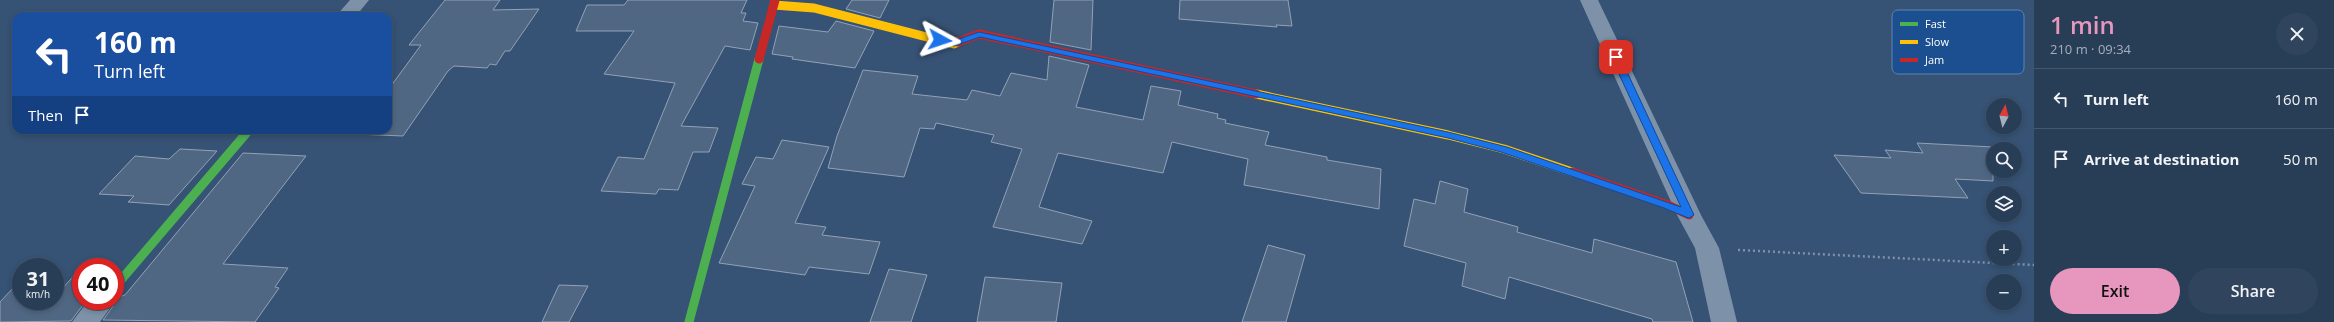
<!DOCTYPE html>
<meta charset="utf-8">
<style>
:root{--surface:#283e57;--page:#30455d;--text:#f1f3f6;--muted:#a5aeba;--line:#44576d;--accent:#e797bd}
body{margin:0;font-family:"Open Sans",sans-serif;background:var(--page);color:var(--text);height:100vh;display:flex;flex-direction:column;font-size:15px;white-space:nowrap}
*{box-sizing:border-box;margin:0}
p{font-size:13px;color:var(--muted)}
.icon{flex:none;width:22px;height:22px;fill:none;stroke:currentColor;stroke-width:2;stroke-linecap:round;stroke-linejoin:round}
.map{position:relative;flex:1;overflow:hidden}
.sheet{display:flex;flex-direction:column;background:var(--surface);width:300px}
.sheet>*{flex:none}
.banner{position:absolute;left:12px;top:12px;width:380px;height:122px;border-radius:12px;box-shadow:0 2px 6px #0003,0 0 0 1px var(--line);background:#1a4fa0;color:#fff;overflow:hidden}
.needle{width:26px;rotate:7deg}
.buttons{position:absolute;left:1986px;top:98px;display:grid;gap:8px}
.buttons a{display:grid;place-items:center;width:36px;height:36px;border-radius:50%;background:var(--surface);box-shadow:0 2px 6px #0003,0 0 0 1px var(--line);font-size:20px}
.speed{position:absolute;left:12px;top:258px;display:flex;gap:8px;font-size:20px;font-weight:700;text-align:center}
.speed>*{display:grid;place-content:center;width:52px;height:52px;border-radius:50%;background:var(--surface);box-shadow:0 2px 6px #0003,0 0 0 1px var(--line);line-height:1}
.speed small{font-size:10px;font-weight:400}
.speed .limit{border:6px solid #d22;background:#fff;color:#111}
.pin{position:absolute;display:grid;place-items:center;width:34px;height:34px;color:#fff;margin:-17px;border-radius:8px;box-shadow:0 2px 6px #0006}
.me{position:absolute;width:44px;margin:-22px;rotate:95deg;stroke-linejoin:round;filter:drop-shadow(0 0 3px #0008)}
.turn{display:flex;align-items:center;gap:14px;height:84px;padding:0 16px;font-size:18px}
.turn .icon{width:52px;height:52px;stroke-width:2.5}
.turn b{display:block;font-size:28px;line-height:34px}
.then{display:flex;align-items:center;height:38px;padding:0 16px;background:#0003;gap:8px;font-size:15px}
.round{display:grid;place-items:center;flex:none;width:42px;height:42px;border-radius:21px;background:var(--page)}
.overview{display:flex;align-items:center;justify-content:space-between;height:68px;padding:0 16px}
h1{font-size:24px;font-weight:600;line-height:30px;color:var(--accent)}
.primary-button{display:flex;gap:8px;margin-top:auto;padding:8px 16px}
.primary-button a{flex:1;height:46px;border-radius:24px;background:var(--accent);color:#111;font-size:16px;font-weight:600;line-height:46px;text-align:center}
.primary-button a+a{background:var(--page);color:var(--text)}
ul{padding:0;list-style:none}
li{display:flex;align-items:center;gap:12px;height:60px;padding:0 16px;border-top:1px solid var(--line)}
li div{flex:1}
li b{display:block;font-size:15px}
li em{font-style:normal}
main{display:flex;flex:1;min-height:0}
.map>svg:first-child{display:block}
</style>
<main>
<div class="map">
<svg width="2034" height="322" viewBox="0 0 2034 322">
<rect width="100%" height="100%" fill="#365274"/>
<path fill="#506783" stroke="#92a2b6" d="M 445,0 L 500,0 L 493,10 L 539,9 L 510,51 L 505,51 L 496,65 L 490,64 L 487,68 L 454,66 L 448,71 L 403,136 L 356,134 L 359,130 L 388,130 L 388,90 L 421,45 L 409,45 Z
M 628,0 L 747,0 L 741,13 L 746,13 L 743,21 L 758,23 L 750,50 L 725,46 L 681,126 L 718,128 L 709,152 L 693,152 L 678,190 L 659,189 L 656,194 L 601,191 L 618,157 L 644,159 L 675,83 L 604,74 L 634,31 L 576,31 L 587,5 L 624,5 Z
M 852,0 L 889,0 L 880,18 L 846,9 Z
M 1054,0 L 1093,0 L 1091,50 L 1050,42 Z
M 1180,0 L 1288,0 L 1292,26 L 1276,25 L 1277,27 L 1179,19 Z
M 836,21 L 874,31 L 855,68 L 792,59 L 793,57 L 772,54 L 779,26 L 828,32 Z
M 1049,56 L 1089,65 L 1076,107 L 1143,120 L 1151,86 L 1181,91 L 1178,105 L 1218,114 L 1217,118 L 1226,120 L 1225,123 L 1269,132 L 1265,145 L 1327,157 L 1327,160 L 1381,169 L 1379,209 L 1244,185 L 1248,159 L 1172,142 L 1163,173 L 1058,153 L 1039,207 L 1092,221 L 1082,244 L 993,227 L 1022,149 L 991,142 L 994,135 L 936,123 L 934,129 L 920,128 L 904,177 L 828,168 L 837,136 L 863,70 L 918,76 L 912,94 L 967,100 L 972,90 L 1000,96 L 1011,73 L 1047,80 Z
M 782,140 L 829,147 L 795,223 L 826,227 L 822,235 L 880,242 L 869,274 L 809,267 L 805,275 L 719,263 L 755,186 L 742,184 L 756,157 L 773,159 Z
M 1917,143 L 1993,147 L 1993,181 L 1955,179 L 1968,198 L 1861,193 L 1834,155 L 1891,158 L 1885,150 L 1923,153 Z
M 180,149 L 217,151 L 169,205 L 128,202 L 134,196 L 99,194 L 135,156 L 169,159 Z
M 243,153 L 306,156 L 223,264 L 288,268 L 275,287 L 279,288 L 255,322 L 103,320 L 116,302 L 115,298 L 125,295 Z
M 1440,181 L 1468,189 L 1464,212 L 1518,227 L 1517,232 L 1592,253 L 1594,239 L 1676,262 L 1693,322 L 1653,322 L 1652,319 L 1509,277 L 1505,299 L 1462,286 L 1466,263 L 1404,246 L 1414,199 L 1435,204 Z
M 1268,245 L 1305,255 L 1286,322 L 1242,322 Z
M 81,268 L 81,301 L 86,301 L 71,321 L 0,322 L 0,302 L 13,288 L 21,289 L 21,301 L 55,301 L 55,291 L 59,292 Z
M 889,269 L 927,275 L 911,322 L 870,322 Z
M 985,277 L 1062,283 L 1056,322 L 977,322 Z
M 559,285 L 588,286 L 569,322 L 542,322 Z"/>
<g fill="none" stroke-linecap="round" stroke-linejoin="round">
<path stroke="#7d92a8" stroke-width="2.5" stroke-dasharray="2 3" stroke-linecap="butt" d="M 1738,250 L 2034,265"/>
<path fill="#7d92a8" fill-rule="evenodd" d="M 350,0 L 369,0 L 356,16 L 336,16 Z
M 1580,0 L 1598,0 L 1701,215 L 1719,248 L 1737,322 L 1711,322 L 1695,248 L 1677,215 Z
M 88,301 L 115,300 L 115,301 L 100,322 L 72,322 Z"/>
<path stroke="#4caf50" stroke-width="9" d="M 115,287 L 249,130
M 689,322 L 759,59"/>
<path stroke="#ffc107" stroke-width="9" d="M 774,5 L 814,8 L 954,44 L 958,42
M 1256,94 L 1448,135 L 1504,149 L 1572,172"/>
<path stroke="#c62828" stroke-width="9" d="M 958,42 L 979,34 L 1256,94
M 759,59 L 775,0
M 1572,172 L 1668,205 L 1689,215"/>
</g>
<path fill="#1a73e8" stroke="#114b97" d="M 979,32 L 1448,132 L 1507,147 L 1681,207 L 1611,57 L 1616,55 L 1620,57 L 1694,215 L 1689,218 L 1686,217 L 1664,208 L 1501,152 L 1448,138 L 980,37 L 954,46 L 936,40 L 940,38 L 953,41 Z"/>
<rect x="1892" y="10" width="132" height="64" rx="6" fill="#1b4f8f" stroke="#5f84b1" stroke-width="1"/>
<rect x="1900" y="22" width="18" height="4" fill="#4caf50"/>
<rect x="1900" y="40" width="18" height="4" fill="#ffc107"/>
<rect x="1900" y="58" width="18" height="4" fill="#c62828"/>
<g font-size="11" fill="#fff">
<text x="1925" y="28">Fast</text>
<text x="1925" y="46">Slow</text>
<text x="1925" y="64">Jam</text>
</g>
</svg>
<div class="buttons">
<a><svg class="needle" viewBox="-14 -14 28 28"><path d="M0-13l5 13h-10z" fill="#e53935"/><path d="M0 13l5-13h-10z" fill="#a5aeba"/></svg></a>
<a><svg class="icon" aria-label="search" viewBox="0 0 24 24"><circle cx="10" cy="10" r="6"/><path d="M15 15l6 6"/></svg></a>
<a><svg class="icon" aria-label="layers" viewBox="0 0 24 24"><path d="M12 4l9 5-9 5-9-5zM3 14l9 5 9-5"/></svg></a>
<a>+</a>
<a>−</a>
</div>
<div class="speed"><div>31<small>km/h</small></div><div class="limit">40</div></div>
<div class="pin" style="left:1616px;top:57px;background:#d93025"><svg class="icon" aria-label="arrive" viewBox="0 0 24 24"><path d="M6 21V4h12l-3 4 3 4H6"/></svg></div>
<svg class="me" style="left:940px;top:40px" viewBox="-20 -20 40 40"><path d="M0-17L14 15 0 8-14 15z" fill="#1a73e8" stroke="#fff" stroke-width="4"/></svg>
<div class="banner">
<div class="turn"><svg class="icon" aria-label="left" viewBox="0 0 24 24"><path d="M17 20v-9H6M10 6l-5 5 5 5"/></svg><div><b>160 m</b>Turn left</div></div>
<div class="then">Then<svg class="icon" aria-label="arrive" viewBox="0 0 24 24"><path d="M6 21V4h12l-3 4 3 4H6"/></svg></div>
</div>
</div>
<section class="sheet">
<div class="overview"><div><h1>1 min</h1><p>210 m · 09:34</p></div><a class="round"><svg class="icon" aria-label="close" viewBox="0 0 24 24"><path d="M6 6l12 12M18 6L6 18"/></svg></a></div>
<ul>
<li><svg class="icon" aria-label="left" viewBox="0 0 24 24"><path d="M17 20v-9H6M10 6l-5 5 5 5"/></svg><div><b>Turn left</b></div><em>160 m</em></li>
<li><svg class="icon" aria-label="arrive" viewBox="0 0 24 24"><path d="M6 21V4h12l-3 4 3 4H6"/></svg><div><b>Arrive at destination</b></div><em>50 m</em></li>
</ul>
<div class="primary-button"><a>Exit</a><a>Share</a></div>
</section>
</main>
